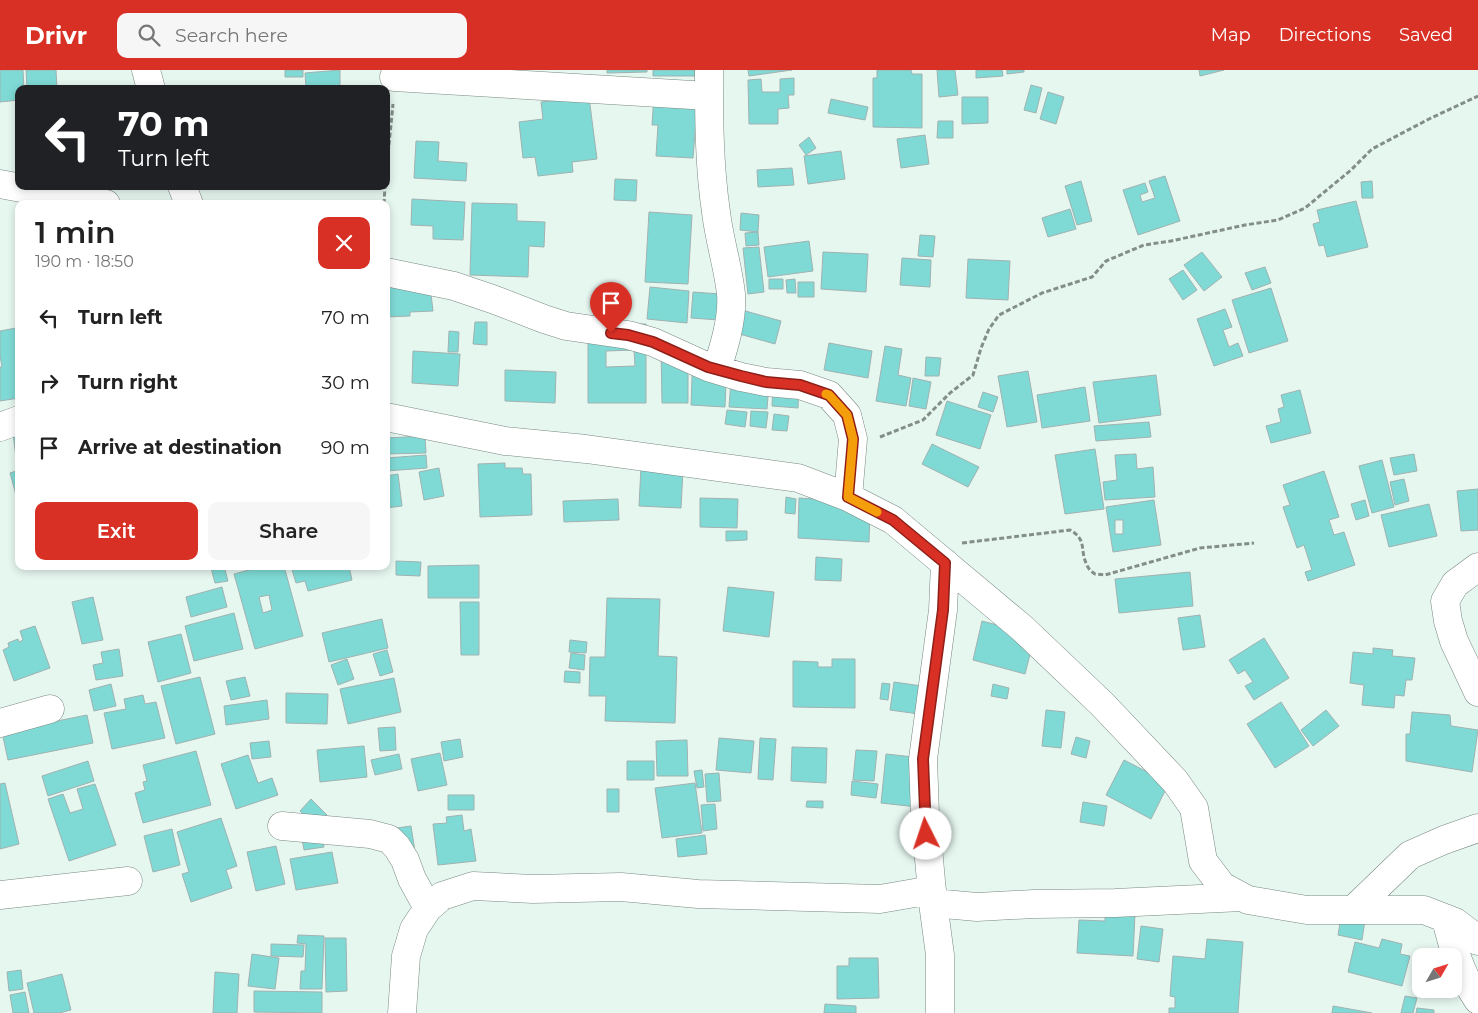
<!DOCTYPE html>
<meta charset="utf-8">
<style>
:root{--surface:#fff;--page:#f6f6f6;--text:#222;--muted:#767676;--accent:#d93025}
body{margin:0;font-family:Montserrat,sans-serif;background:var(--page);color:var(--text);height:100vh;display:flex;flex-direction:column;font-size:19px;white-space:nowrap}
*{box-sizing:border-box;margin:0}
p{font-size:16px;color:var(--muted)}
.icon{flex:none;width:28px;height:28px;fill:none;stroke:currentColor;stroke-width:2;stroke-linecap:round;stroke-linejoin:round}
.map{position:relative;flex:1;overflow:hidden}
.details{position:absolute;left:15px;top:130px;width:375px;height:370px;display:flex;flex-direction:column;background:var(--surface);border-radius:10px;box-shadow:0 2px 8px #0003}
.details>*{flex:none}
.banner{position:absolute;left:15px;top:15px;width:375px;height:105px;border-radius:10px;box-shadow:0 2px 8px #0003;background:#202124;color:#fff;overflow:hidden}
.needle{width:32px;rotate:51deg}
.controls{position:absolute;left:1412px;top:878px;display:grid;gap:10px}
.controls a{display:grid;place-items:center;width:50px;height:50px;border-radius:10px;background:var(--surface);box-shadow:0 2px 8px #0003;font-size:25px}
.pin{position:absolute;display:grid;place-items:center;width:42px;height:42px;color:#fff;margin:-51px -21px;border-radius:50% 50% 50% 0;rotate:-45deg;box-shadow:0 0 5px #0007}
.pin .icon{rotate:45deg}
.me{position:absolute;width:55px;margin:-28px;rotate:356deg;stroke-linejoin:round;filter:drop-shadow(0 0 4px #0008)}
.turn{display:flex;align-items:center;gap:18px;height:105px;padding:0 20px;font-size:22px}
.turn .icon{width:65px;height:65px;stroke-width:2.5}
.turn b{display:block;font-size:35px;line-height:42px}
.round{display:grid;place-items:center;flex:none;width:52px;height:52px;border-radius:10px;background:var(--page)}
.summary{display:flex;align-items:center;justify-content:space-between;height:85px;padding:0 20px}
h1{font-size:30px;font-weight:600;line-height:38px}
.cta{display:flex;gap:10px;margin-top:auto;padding:10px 20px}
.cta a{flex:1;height:58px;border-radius:10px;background:var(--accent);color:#fff;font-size:20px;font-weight:600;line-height:58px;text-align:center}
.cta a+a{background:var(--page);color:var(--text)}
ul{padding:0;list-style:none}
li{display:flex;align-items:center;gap:15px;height:65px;padding:0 20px}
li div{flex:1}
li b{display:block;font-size:19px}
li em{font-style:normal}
header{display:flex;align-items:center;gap:30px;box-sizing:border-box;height:70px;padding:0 25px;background:var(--accent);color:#fff}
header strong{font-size:24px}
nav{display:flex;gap:28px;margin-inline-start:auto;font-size:18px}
.search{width:350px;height:45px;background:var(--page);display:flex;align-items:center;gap:12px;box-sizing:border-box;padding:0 18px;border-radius:10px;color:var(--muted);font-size:19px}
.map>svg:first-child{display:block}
</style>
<header>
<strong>Drivr</strong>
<div class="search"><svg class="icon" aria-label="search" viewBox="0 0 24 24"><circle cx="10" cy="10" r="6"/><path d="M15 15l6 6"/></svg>Search here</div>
<nav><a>Map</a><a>Directions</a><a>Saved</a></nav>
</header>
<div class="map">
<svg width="1478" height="943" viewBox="0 0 1478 943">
<rect width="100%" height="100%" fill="#e6f7f0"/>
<path fill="#7fdad5" stroke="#a0b2b1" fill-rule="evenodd" d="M 0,0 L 23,0 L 24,19 L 19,19 L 19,30 L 0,32 Z
M 26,0 L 56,0 L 57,19 L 27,19 Z
M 285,0 L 303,0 L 303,7 L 285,7 Z
M 340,0 L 340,16 L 306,18 L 305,3 Z
M 607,0 L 647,0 L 647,2 L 607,3 Z
M 653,0 L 695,0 L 695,6 L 653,6 Z
M 748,0 L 792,0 L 749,6 Z
M 877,0 L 911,0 L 912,4 L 922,4 L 922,58 L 873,57 L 873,8 L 877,8 Z
M 937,0 L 955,0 L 958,25 L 939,27 Z
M 976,0 L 1002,0 L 1003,6 L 976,8 Z
M 1007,0 L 1024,0 L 1024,2 L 1007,4 Z
M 1199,0 L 1224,0 L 1200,6 Z
M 794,8 L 794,25 L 788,25 L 789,38 L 778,39 L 778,54 L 749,54 L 748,10 L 761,9 L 762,22 L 780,22 L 780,9 Z
M 1031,15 L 1042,18 L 1036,43 L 1024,40 Z
M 706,22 L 696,49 L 693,88 L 656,86 L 658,55 L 652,55 L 654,25 Z
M 1048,22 L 1064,27 L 1056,54 L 1040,49 Z
M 589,27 L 597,89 L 572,92 L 573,102 L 538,106 L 535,87 L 523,88 L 519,52 L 543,49 L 541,32 Z
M 962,27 L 988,27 L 988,53 L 962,54 Z
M 831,29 L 868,37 L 865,50 L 828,43 Z
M 938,51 L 953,51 L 953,68 L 937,68 Z
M 925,65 L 929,94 L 901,98 L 897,69 Z
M 809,67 L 816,78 L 806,85 L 799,75 Z
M 416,71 L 439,72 L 438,91 L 467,93 L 466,111 L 414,108 Z
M 841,81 L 845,109 L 808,114 L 804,86 Z
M 792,98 L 794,115 L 758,117 L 757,100 Z
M 1165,106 L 1180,151 L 1138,165 L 1123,120 L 1145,113 L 1148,122 L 1140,125 L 1142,132 L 1155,128 L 1149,111 Z
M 615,109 L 637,110 L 636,131 L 614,130 Z
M 1081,111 L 1092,151 L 1077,155 L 1065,116 Z
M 1372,111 L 1373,128 L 1362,128 L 1361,112 Z
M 412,129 L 465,132 L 463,170 L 433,169 L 433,156 L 411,155 Z
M 1356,131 L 1368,177 L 1327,187 L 1324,175 L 1319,176 L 1313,154 L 1320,152 L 1317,140 Z
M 472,133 L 517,134 L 517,151 L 545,152 L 544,177 L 529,176 L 528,207 L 470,205 Z
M 1070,139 L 1076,159 L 1048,167 L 1042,148 Z
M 649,142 L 692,145 L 688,214 L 645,212 Z
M 741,143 L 759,145 L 758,162 L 740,160 Z
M 758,162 L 759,175 L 746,176 L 745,163 Z
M 920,165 L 935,166 L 933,187 L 918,186 Z
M 809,171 L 813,201 L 768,207 L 764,177 Z
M 759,177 L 764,222 L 748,224 L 743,178 Z
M 823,182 L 868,184 L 866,222 L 821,219 Z
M 1202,182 L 1222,207 L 1204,221 L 1184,195 Z
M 902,188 L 931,190 L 930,217 L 900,215 Z
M 968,189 L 1010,191 L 1008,230 L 966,228 Z
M 1265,197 L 1271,213 L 1252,220 L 1245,203 Z
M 1183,200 L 1197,220 L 1183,230 L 1169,209 Z
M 386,206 L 431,224 L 433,241 L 410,242 L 410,246 L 386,247 Z
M 769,209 L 783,209 L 783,219 L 769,219 Z
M 795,209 L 796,223 L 787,223 L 786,210 Z
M 798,212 L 814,212 L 814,227 L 798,227 Z
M 650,217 L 689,221 L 687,253 L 647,249 Z
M 1271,218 L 1288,271 L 1249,283 L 1232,230 Z
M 693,222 L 735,225 L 733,251 L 691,248 Z
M 1225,239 L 1232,257 L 1223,260 L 1229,277 L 1238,273 L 1243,286 L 1214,296 L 1197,249 Z
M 742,240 L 781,251 L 775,274 L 736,263 Z
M 475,252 L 487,252 L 487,275 L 473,274 Z
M 588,254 L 646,254 L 646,333 L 588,333 ZM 634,280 L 635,296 L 606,297 L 606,281 Z
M 16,258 L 19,277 L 19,328 L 0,331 L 0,297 L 2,297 L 0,286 L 0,261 Z
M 449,261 L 459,262 L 458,282 L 448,282 Z
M 829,273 L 872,281 L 868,308 L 824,300 Z
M 885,276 L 902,279 L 898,305 L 911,308 L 906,336 L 876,331 Z
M 661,279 L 688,279 L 688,333 L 662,333 Z
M 413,281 L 460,284 L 458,316 L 412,313 Z
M 693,281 L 718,282 L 727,291 L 725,337 L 691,335 Z
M 926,287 L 941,288 L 939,306 L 925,306 Z
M 732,297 L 770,300 L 767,339 L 729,337 Z
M 505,300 L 556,302 L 555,333 L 505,331 Z
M 1028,301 L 1037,352 L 1007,357 L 998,306 Z
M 1156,305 L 1161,345 L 1099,353 L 1093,312 Z
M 913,308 L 931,312 L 926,339 L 909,336 Z
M 773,313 L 799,315 L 798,338 L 772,336 Z
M 1085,317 L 1090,351 L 1042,358 L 1037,325 Z
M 1300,320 L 1311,363 L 1271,373 L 1266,356 L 1281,352 L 1278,339 L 1284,337 L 1281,325 Z
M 983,322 L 998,327 L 993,342 L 978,337 Z
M 947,331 L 991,345 L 980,379 L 936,365 Z
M 727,340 L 747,342 L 745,357 L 725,354 Z
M 751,341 L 768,342 L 766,358 L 750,356 Z
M 774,344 L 789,346 L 787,361 L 772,360 Z
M 1149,352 L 1151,367 L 1096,371 L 1094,356 Z
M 19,362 L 19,395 L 17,395 L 13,363 Z
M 425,366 L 426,383 L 386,384 L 386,368 Z
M 932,374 L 979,397 L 968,417 L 922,394 Z
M 1095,379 L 1104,439 L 1065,444 L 1055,385 Z
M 1136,384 L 1137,399 L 1153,397 L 1155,427 L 1105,430 L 1103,412 L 1117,410 L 1115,385 Z
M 1414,384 L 1417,401 L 1394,405 L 1390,388 Z
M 426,385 L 427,398 L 386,401 L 386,388 Z
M 1382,390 L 1394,437 L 1372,443 L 1359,396 Z
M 505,393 L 505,398 L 522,398 L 523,404 L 531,404 L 532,445 L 480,447 L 478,394 Z
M 641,397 L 683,400 L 681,438 L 639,436 Z
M 439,398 L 444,426 L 424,430 L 419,402 Z
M 19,400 L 19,432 L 18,432 L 10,403 Z
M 1324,401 L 1339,447 L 1329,450 L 1334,465 L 1344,462 L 1355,495 L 1308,511 L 1305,502 L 1312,500 L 1304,475 L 1297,478 L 1283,437 L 1290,435 L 1283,415 Z
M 398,404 L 402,436 L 386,438 L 386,406 Z
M 1404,409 L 1409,431 L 1395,435 L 1390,412 Z
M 1478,419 L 1478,460 L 1461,461 L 1457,421 Z
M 786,427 L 796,429 L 795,444 L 785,443 Z
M 700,428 L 738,429 L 737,458 L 700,457 Z
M 799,428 L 862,432 L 870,441 L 869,472 L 798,468 Z
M 618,429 L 619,450 L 564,452 L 563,431 Z
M 1154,430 L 1161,475 L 1113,482 L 1106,437 ZM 1115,450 L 1123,450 L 1123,464 L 1115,464 Z
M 1365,430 L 1369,446 L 1356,450 L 1351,434 Z
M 1429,434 L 1437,466 L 1389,477 L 1381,445 Z
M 726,461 L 747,461 L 747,470 L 726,471 Z
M 816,487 L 842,489 L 841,511 L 815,510 Z
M 396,491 L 421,492 L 420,506 L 396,505 Z
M 479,495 L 479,528 L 428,528 L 428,496 Z
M 219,496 L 224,496 L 228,511 L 215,513 L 211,498 Z
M 264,496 L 284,496 L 303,566 L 255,579 L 234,504 ZM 269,525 L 272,540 L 263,543 L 259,527 Z
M 291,496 L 349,496 L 352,510 L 308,521 L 305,511 L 296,513 Z
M 1190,502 L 1193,536 L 1119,543 L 1115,509 Z
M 222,517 L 227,537 L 191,547 L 186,527 Z
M 728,517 L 774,522 L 769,567 L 723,561 Z
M 93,527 L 103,570 L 82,574 L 72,532 Z
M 607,528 L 660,529 L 658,586 L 677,587 L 675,653 L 605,651 L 606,626 L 589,626 L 590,587 L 605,587 Z
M 460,532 L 479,532 L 479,585 L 461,585 Z
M 234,543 L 243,579 L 194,591 L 185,556 Z
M 1200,545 L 1205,577 L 1183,580 L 1178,548 Z
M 382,549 L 388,578 L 329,592 L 322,563 Z
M 982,551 L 1035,565 L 1025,604 L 973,590 Z
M 35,556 L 50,598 L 14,611 L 3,580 L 9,577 L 8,573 L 18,569 L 19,572 L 23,570 L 20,561 Z
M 181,564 L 191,603 L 158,612 L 148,572 Z
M 1264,568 L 1289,608 L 1254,630 L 1245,616 L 1253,612 L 1245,600 L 1238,604 L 1229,590 Z
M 570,570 L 587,572 L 586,583 L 569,582 Z
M 1373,578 L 1393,580 L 1392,586 L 1415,588 L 1412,610 L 1406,610 L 1404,626 L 1395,625 L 1394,638 L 1362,635 L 1364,615 L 1350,613 L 1353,582 L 1373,584 Z
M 119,579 L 123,606 L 96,610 L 93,595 L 103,593 L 101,582 Z
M 387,580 L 393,602 L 380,606 L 373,584 Z
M 571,583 L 585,585 L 584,600 L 569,598 Z
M 347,589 L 354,609 L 338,615 L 331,595 Z
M 832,589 L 855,589 L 855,638 L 793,637 L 793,591 L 818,592 L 818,597 L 832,597 Z
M 565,601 L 580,602 L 580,613 L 564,612 Z
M 200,607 L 215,664 L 176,674 L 161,616 Z
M 245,607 L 250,626 L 231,630 L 226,611 Z
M 394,608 L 401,642 L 348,654 L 340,619 Z
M 894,612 L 929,617 L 926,645 L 890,640 Z
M 882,613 L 890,614 L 888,630 L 880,629 Z
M 111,614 L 116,636 L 94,641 L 89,620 Z
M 993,614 L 1009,618 L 1007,629 L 991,626 Z
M 286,623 L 328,624 L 327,654 L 286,653 Z
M 143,625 L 145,634 L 156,632 L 165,668 L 112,679 L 104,643 L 126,639 L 124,629 Z
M 267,630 L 269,649 L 226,655 L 224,636 Z
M 1281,632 L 1309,676 L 1275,698 L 1247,654 Z
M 1046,640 L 1065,642 L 1061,678 L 1042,676 Z
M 1326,640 L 1339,656 L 1313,676 L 1301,660 Z
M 1412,642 L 1450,645 L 1451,656 L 1478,660 L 1472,702 L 1406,691 L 1406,664 L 1410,664 Z
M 87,645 L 93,673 L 8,690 L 2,662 Z
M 395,657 L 396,680 L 380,681 L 378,658 Z
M 1076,667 L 1090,671 L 1086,688 L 1071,684 Z
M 719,668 L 754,671 L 751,703 L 716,700 Z
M 760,668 L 776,669 L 773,710 L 758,709 Z
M 460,669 L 463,687 L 444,691 L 441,672 Z
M 687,670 L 688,706 L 657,706 L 656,671 Z
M 269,671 L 271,687 L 252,689 L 250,673 Z
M 364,676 L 367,707 L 320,712 L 317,680 Z
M 792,677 L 827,678 L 826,713 L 791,711 Z
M 856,680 L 877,681 L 874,711 L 853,710 Z
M 196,681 L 211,735 L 143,753 L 135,723 L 145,720 L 143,712 L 147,711 L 143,695 Z
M 440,683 L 447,715 L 418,721 L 411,689 Z
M 399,684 L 402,699 L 375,705 L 371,690 Z
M 886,684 L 923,688 L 917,737 L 881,733 Z
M 248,685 L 258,713 L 272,708 L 278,725 L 236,739 L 221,694 Z
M 1124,690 L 1169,713 L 1151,749 L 1106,725 Z
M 88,691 L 94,711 L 48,726 L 42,706 Z
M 627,691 L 654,691 L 654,710 L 627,710 Z
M 702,700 L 704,717 L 697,718 L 694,701 Z
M 719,703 L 721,731 L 707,732 L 705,704 Z
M 852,711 L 878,714 L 876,728 L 851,725 Z
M 5,713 L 19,774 L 0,779 L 0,714 Z
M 695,713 L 702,763 L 662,768 L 655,718 Z
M 95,714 L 116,775 L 69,791 L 48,729 L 63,724 L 70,743 L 83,739 L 77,719 Z
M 607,719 L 619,719 L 619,742 L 607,742 Z
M 448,725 L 474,725 L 474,740 L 448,740 Z
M 311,729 L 327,745 L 315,756 L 300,741 Z
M 807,731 L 823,731 L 823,738 L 806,737 Z
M 1083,732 L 1107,736 L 1104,756 L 1080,752 Z
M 715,734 L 717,759 L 703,761 L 701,735 Z
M 462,745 L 464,761 L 471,759 L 476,791 L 438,795 L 433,754 L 447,753 L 446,747 Z
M 221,748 L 237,796 L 226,800 L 232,818 L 191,832 L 182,804 L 189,802 L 177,762 Z
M 411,756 L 417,794 L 403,796 L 397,758 Z
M 172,759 L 180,795 L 153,802 L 144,766 Z
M 321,760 L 324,777 L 304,780 L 301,763 Z
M 705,765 L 707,784 L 678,787 L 676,769 Z
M 276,776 L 285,814 L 256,821 L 247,782 Z
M 332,782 L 338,813 L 296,820 L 290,789 Z
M 1105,843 L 1135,844 L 1133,886 L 1077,883 L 1079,850 L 1105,851 Z
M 1341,847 L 1365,850 L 1362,870 L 1338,865 Z
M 1141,856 L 1163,859 L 1159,892 L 1137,889 Z
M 298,865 L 324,866 L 322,919 L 300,919 L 301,901 L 305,901 L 306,874 L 297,873 Z
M 325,868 L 346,868 L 347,921 L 326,922 Z
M 1207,869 L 1243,872 L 1238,943 L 1169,943 L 1169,938 L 1175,938 L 1175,927 L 1170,926 L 1173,886 L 1205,889 Z
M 1382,869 L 1402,874 L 1400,884 L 1410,886 L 1402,916 L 1348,902 L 1355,872 L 1379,878 Z
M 271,874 L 304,875 L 303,887 L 271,886 Z
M 252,884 L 279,888 L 275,919 L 248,916 Z
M 849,888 L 878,888 L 879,928 L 837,929 L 837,896 L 849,896 Z
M 21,900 L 23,919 L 9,921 L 7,902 Z
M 215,902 L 239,904 L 237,943 L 213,943 Z
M 62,904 L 71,940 L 59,943 L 34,943 L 27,913 Z
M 254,921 L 322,922 L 322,943 L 254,942 Z
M 25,922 L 29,943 L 13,943 L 10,925 Z
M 1405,926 L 1417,928 L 1413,943 L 1401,943 Z
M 825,934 L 856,936 L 856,943 L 824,943 Z
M 1333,936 L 1372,943 L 1332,943 Z
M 1417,938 L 1434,940 L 1434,943 L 1416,943 Z"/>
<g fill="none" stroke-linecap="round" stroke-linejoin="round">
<g stroke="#798882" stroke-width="29">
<path id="minor" d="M 146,0 L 151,19
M 709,0 C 709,47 709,95 716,142 C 719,169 728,196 731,224 C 733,248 724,277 717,299
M 394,7 L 709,26
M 0,114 L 106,134
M 182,116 L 189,134
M 386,202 L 454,216 L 495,230 L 544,249 L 566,256 L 628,265 L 653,272 L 708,297 L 741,307 L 766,312 L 800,315 L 829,325 L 847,345 L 853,369 L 848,427
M 386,347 L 505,371 L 586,379 L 798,408 L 848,427 L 893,450 L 1022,558 L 1102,634 L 1175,711 L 1194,738 L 1203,791 L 1222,816 L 1248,830 L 1307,840 L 1424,840 L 1455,852 L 1475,867 L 1478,871
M 0,357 L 19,350
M 1478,497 L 1455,514 L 1445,531 L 1448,551 L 1454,571 L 1478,622
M 0,653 L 50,639
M 282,756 L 370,764 L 389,769 L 397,777 L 405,790 L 412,809 L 428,838
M 0,825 L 128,811
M 933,833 L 977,837 L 1034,834 L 1115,833 L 1242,827
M 1354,839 L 1410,785 L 1444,770 L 1478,758
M 1446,849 C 1453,878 1461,905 1478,930
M 402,943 L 406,886 L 414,859 L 428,838 L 442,826 L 473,816 L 533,819 L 621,817 L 698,824 L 880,829 L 932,820
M 940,943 L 940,885 L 933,833 L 925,745 L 923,689 L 943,540 L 945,493"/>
</g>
<path stroke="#838e8a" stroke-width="3" stroke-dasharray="5 2.5" stroke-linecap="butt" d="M 386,105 L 393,34
M 384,134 L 385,116
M 880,367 L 923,350 L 950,323 L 973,305 L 981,278 L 989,259 L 999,245 L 1042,223 L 1092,207 L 1106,191 L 1144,175 L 1171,171 L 1245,155 L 1278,150 L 1305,138 L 1351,100 L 1372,79 L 1429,49 L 1478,26
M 962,473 L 1070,460 C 1088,470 1079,480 1087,495 C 1088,499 1092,502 1095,504 L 1105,505 L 1200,478 L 1254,473"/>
<use href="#minor" stroke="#fff" stroke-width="28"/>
</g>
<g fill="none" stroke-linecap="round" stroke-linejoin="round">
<g stroke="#8d1f18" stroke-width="12">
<path id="route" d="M 611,263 L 628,265 L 653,272 L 708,297 L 741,306 L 766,312 L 800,315 L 829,325 L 847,345 L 853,369 L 848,427 L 893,450 L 945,493 L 943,540 L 923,689 L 926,764"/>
</g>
<use href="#route" stroke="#d93025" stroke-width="9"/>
<path stroke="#f59e0b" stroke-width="9" d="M 826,324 L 829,325 L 847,345 L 853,369 L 848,427 L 877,442"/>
</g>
</svg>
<div class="controls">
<a><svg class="needle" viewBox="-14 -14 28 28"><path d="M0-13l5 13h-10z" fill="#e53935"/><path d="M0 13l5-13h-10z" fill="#767676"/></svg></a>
</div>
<div class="pin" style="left:611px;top:263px;background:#d93025"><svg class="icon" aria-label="arrive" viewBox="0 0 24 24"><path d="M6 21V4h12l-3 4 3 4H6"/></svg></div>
<svg class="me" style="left:926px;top:764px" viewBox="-20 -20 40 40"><circle r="19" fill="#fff"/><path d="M0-13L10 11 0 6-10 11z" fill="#d93025"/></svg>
<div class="banner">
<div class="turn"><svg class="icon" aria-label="left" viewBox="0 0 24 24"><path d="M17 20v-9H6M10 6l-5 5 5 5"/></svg><div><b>70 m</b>Turn left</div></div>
</div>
<section class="details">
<div class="summary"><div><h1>1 min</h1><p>190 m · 18:50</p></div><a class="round" style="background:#d93025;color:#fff"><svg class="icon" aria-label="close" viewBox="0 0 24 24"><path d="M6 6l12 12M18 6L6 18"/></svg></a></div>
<ul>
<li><svg class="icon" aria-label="left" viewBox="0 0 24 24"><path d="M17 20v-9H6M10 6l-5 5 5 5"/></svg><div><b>Turn left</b></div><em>70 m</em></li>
<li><svg class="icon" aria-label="right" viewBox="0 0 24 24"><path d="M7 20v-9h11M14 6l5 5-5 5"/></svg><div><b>Turn right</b></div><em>30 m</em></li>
<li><svg class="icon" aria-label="arrive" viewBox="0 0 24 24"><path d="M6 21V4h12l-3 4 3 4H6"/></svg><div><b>Arrive at destination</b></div><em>90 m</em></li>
</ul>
<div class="cta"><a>Exit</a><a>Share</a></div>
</section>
</div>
